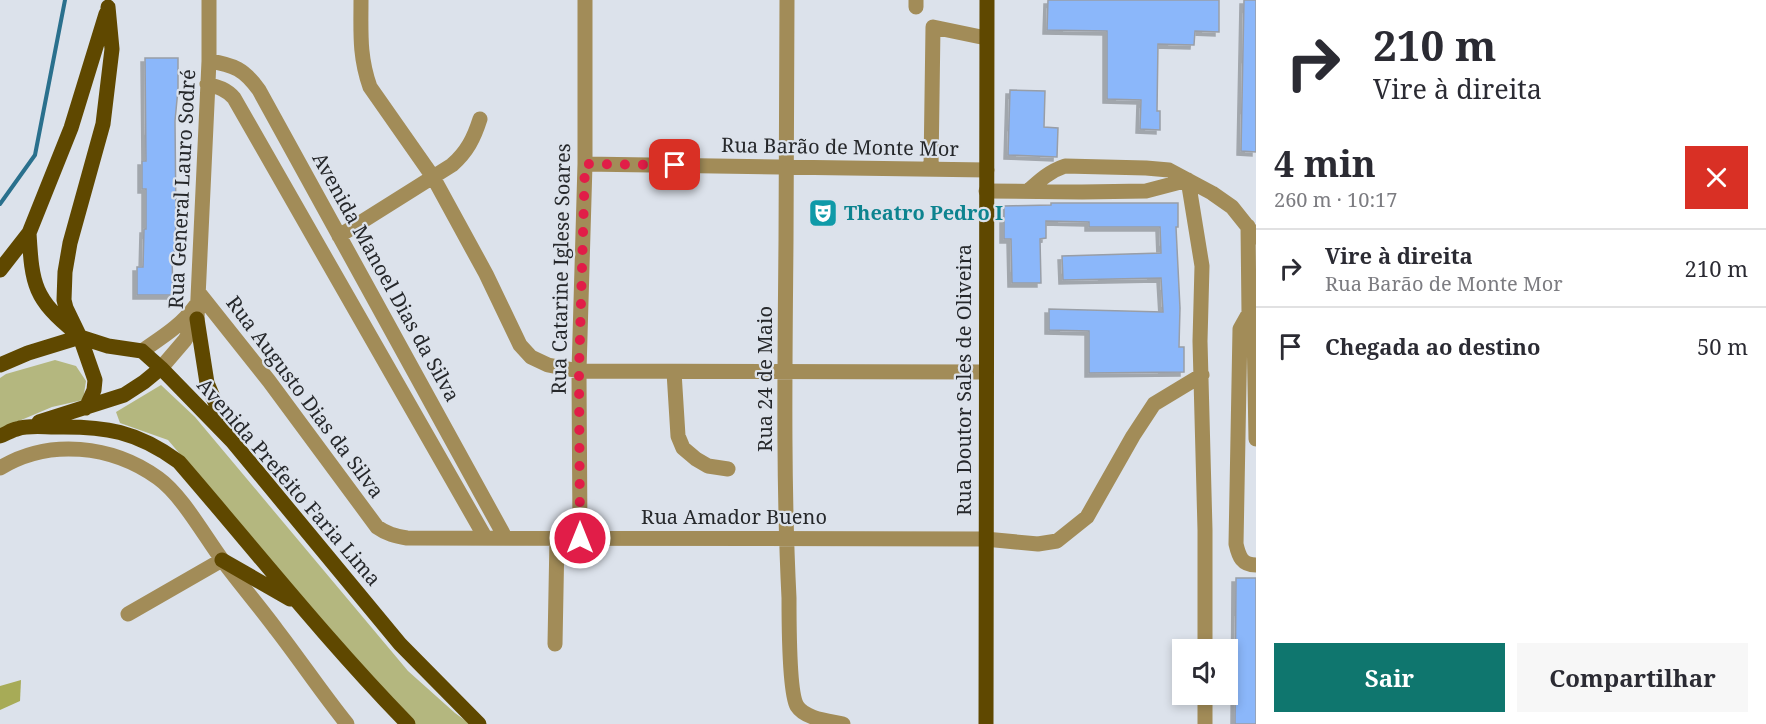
<!DOCTYPE html>
<html lang="pt">
<meta charset="utf-8">
<style>
:root{--surface:#fff;--page:#f7f7f7;--text:#2b2b33;--muted:#7c7c81;--line:#e1e1e2;--accent:#0f766e}
body{margin:0;font-family:"Noto Serif",serif;background:var(--page);color:var(--text);height:100vh;display:flex;flex-direction:column;font-size:22px;white-space:nowrap}
*{box-sizing:border-box;margin:0}
p{font-size:20px;color:var(--muted)}
.icon{flex:none;width:33px;height:33px;fill:none;stroke:currentColor;stroke-width:2;stroke-linecap:round;stroke-linejoin:round}
.map{position:relative;flex:1;overflow:hidden}
.side{display:flex;flex-direction:column;background:var(--surface);width:510px}
.side>*{flex:none}
.guide{background:#fff;color:var(--text);overflow:hidden}
.controls{position:absolute;left:1172px;top:639px;display:grid;gap:12px}
.controls a{display:grid;place-items:center;width:66px;height:66px;border-radius:0px;background:var(--surface);box-shadow:0 3px 9px #0003;font-size:30px}
.pin{position:absolute;display:grid;place-items:center;width:51px;height:51px;color:#fff;margin:-26px;border-radius:12px;box-shadow:0 3px 9px #0006}
.me{position:absolute;width:66px;margin:-33px;rotate:0deg;stroke-linejoin:round;filter:drop-shadow(0 0 4px #0008)}
.turn{display:flex;align-items:center;gap:21px;height:126px;padding:0 18px;font-size:27px}
.turn .icon{width:78px;height:78px;stroke-width:2.5}
.turn b{display:block;font-size:42px;line-height:51px}
.round{display:grid;place-items:center;flex:none;width:63px;height:63px;border-radius:0px;background:var(--page)}
.overview{display:flex;align-items:center;justify-content:space-between;height:102px;padding:0 18px}
h1{font-size:36px;font-weight:700;line-height:45px}
.primary-button{display:flex;gap:12px;margin-top:auto;padding:12px 18px}
.primary-button a{flex:1;height:69px;border-radius:0px;background:var(--accent);color:#fff;font-size:24px;font-weight:700;line-height:69px;text-align:center}
.primary-button a+a{background:var(--page);color:var(--text)}
ul{padding:0;list-style:none}
li{display:flex;align-items:center;gap:18px;height:78px;padding:0 18px;border-top:2px solid var(--line)}
li div{flex:1}
li b{display:block;font-size:22px}
li em{font-style:normal}
main{display:flex;flex:1;min-height:0}
.map>svg:first-child{display:block}
</style>
<main>
<div class="map">
<svg width="1256" height="724" viewBox="0 0 1256 724">
<defs>
<filter id="shadow"><feDropShadow dx="-4" dy="4" stdDeviation="0" flood-color="#0004"/></filter>
</defs>
<rect width="100%" height="100%" fill="#dce2eb"/>
<path fill="#b4b77f" d="M 55,360 L 76,366 L 86,381 L 83,400 L 52,407 L 0,429 L 0,378 L 6,374 Z
M 161,385 L 195,417 L 408,671 L 455,713 L 470,724 L 413,724 L 324,623 L 168,440 L 120,423 L 116,412 Z"/>
<path fill="#a7ab57" d="M 21,680 L 20,701 L 0,710 L 0,686 Z"/>
<g fill="none" stroke-linecap="round" stroke-linejoin="round">
<path stroke="#2a708d" stroke-width="4" d="M 0,204 L 35,155 L 65,0"/>
</g>
<path fill="#8bb7fa" stroke="#999ea6" stroke-width="1.5" filter="url(#shadow)" d="M 1048,0 L 1219,0 L 1219,32 L 1195,31 L 1194,45 L 1158,44 L 1157,111 L 1160,111 L 1160,130 L 1140,129 L 1141,100 L 1107,99 L 1107,31 L 1047,30 Z
M 1244,0 L 1256,0 L 1256,152 L 1241,151 Z
M 145,58 L 178,58 L 178,89 L 175,121 L 176,222 L 174,257 L 172,257 L 173,295 L 137,295 L 137,267 L 143,267 L 144,229 L 146,229 L 146,189 L 142,189 L 142,161 L 146,161 Z
M 1010,90 L 1045,91 L 1044,127 L 1058,128 L 1057,157 L 1008,155 Z
M 1051,203 L 1178,203 L 1178,227 L 1176,227 L 1180,308 L 1179,347 L 1184,347 L 1184,372 L 1089,373 L 1089,331 L 1049,330 L 1049,309 L 1163,312 L 1161,278 L 1063,280 L 1062,256 L 1161,253 L 1160,227 L 1089,227 L 1089,222 L 1046,221 L 1046,238 L 1040,239 L 1041,283 L 1012,283 L 1011,239 L 1004,239 L 1004,206 L 1051,205 Z
M 1236,578 L 1256,578 L 1256,724 L 1235,724 Z"/>
<g fill="none" stroke-linecap="round" stroke-linejoin="round">
<path stroke="#a28c58" stroke-width="15" d="M 361,0 C 361,32 359,56 370,87 L 433,177 L 486,274 L 520,345 L 531,357 L 548,365 L 579,371 L 986,372
M 787,0 C 786,80 787,160 786,240 C 785,360 783,479 789,598 C 789,618 789,693 797,706 C 805,719 830,721 843,724
M 916,7 L 916,0
M 209,61 C 234,65 244,69 259,90 L 505,537
M 207,84 C 218,87 226,89 234,98 L 485,537
M 585,164 L 987,170
M 931,168 L 933,27 L 986,38
M 1188,180 L 1202,266 L 1200,341 L 1205,530 L 1205,650
M 986,191 L 1082,192 L 1146,191 L 1188,180
M 1028,191 C 1040,180 1050,171 1065,166 L 1146,168 L 1169,170 L 1212,193 L 1232,207 L 1256,237
M 1248,226 L 1249,313 L 1254,329 L 1256,439
M 339,236 L 452,165 C 467,152 474,138 480,119
M 199,293 L 269,381 L 377,527 C 387,534 395,536 407,538 L 985,539 L 1038,544 L 1057,541 L 1087,517 L 1133,436 L 1154,404 L 1202,375
M 1249,313 L 1240,329 L 1236,544 C 1239,557 1242,565 1256,565
M 142,351 C 162,337 181,326 196,305
M 161,368 L 185,340 L 197,319 L 209,61 L 209,0
M 674,372 L 678,436 L 683,448 L 696,459 L 708,466 L 728,469
M 0,468 C 49,438 112,445 158,478 C 182,495 205,537 223,561 C 240,584 259,606 276,629 C 300,660 322,693 347,724
M 580,538 L 579,371 L 585,164 L 585,0
M 128,614 L 222,560
M 555,644 L 557,538
M 1205,724 L 1205,694"/>
<path stroke="#5f4800" stroke-width="15" d="M 29,233 C 32,285 34,299 76,333
M 0,270 L 29,233 L 71,128 L 106,14
M 197,319 L 207,383 L 226,428
M 0,365 L 28,353 L 80,337 L 108,346 L 142,351 L 161,368 L 232,441 L 400,644 L 479,724
M 86,408 L 94,390 L 95,380 L 80,337 L 66,308 L 64,300 L 65,272 L 70,243 L 103,124 L 112,49 L 108,7
M 39,422 L 124,395 L 144,382 L 161,368
M 0,436 C 6,434 11,430 17,429 C 28,425 43,427 55,427 C 105,426 137,431 179,462 C 255,550 327,641 408,724
M 222,560 L 290,599
M 986,724 L 987,0"/>
</g>
<g fill="none" stroke-linecap="round" stroke-linejoin="round">
<path stroke="#e11d48" stroke-width="10" stroke-dasharray="0 18" d="M 580,538 L 579,371 L 585,164 L 675,165"/>
</g>
<defs>
<g id="theatre-square" transform="scale(1.5)"><rect x="-9" y="-9" width="18" height="18" rx="4" fill="#0f9aa8" stroke="#dce2eb"/><path d="M-5-5.5Q0-4 5-5.5V0Q5 5 0 6Q-5 5-5 0ZM-3.3-2.5H-1v1.5H-3.3ZM1-2.5H3.3v1.5H1ZM-2.8 1Q0 5.5 2.8 1Z" fill="#fff"/></g>
</defs>
<g fill-rule="evenodd">
<use href="#theatre-square" x="823" y="213"/>
</g>
<g text-anchor="middle" stroke-width="4.5" stroke-linejoin="round" paint-order="stroke">
<g font-size="20" fill="#26282b" stroke="#dce2eb">
<text transform="translate(840 147) rotate(1)" y="7">Rua Barão de Monte Mor</text>
<text transform="translate(182 189) rotate(-87)" y="7">Rua General Lauro Sodré</text>
<text transform="translate(561 269) rotate(-89)" y="7">Rua Catarine Iglese Soares</text>
<text transform="translate(386 277) rotate(61)" y="7">Avenida Manoel Dias da Silva</text>
<text transform="translate(765 379) rotate(-90)" y="7">Rua 24 de Maio</text>
<text transform="translate(964 380) rotate(-90)" y="7">Rua Doutor Sales de Oliveira</text>
<text transform="translate(305 397) rotate(53)" y="7">Rua Augusto Dias da Silva</text>
<text transform="translate(289 482) rotate(49)" y="7">Avenida Prefeito Faria Lima</text>
<text x="734" y="524">Rua Amador Bueno</text>
</g>
<g font-size="20" font-weight="bold" fill="#0d838f" stroke="#dce2eb" text-anchor="start">
<text x="844" y="220">Theatro Pedro I</text>
</g>
</g>
</svg>
<div class="controls">
<a><svg class="icon" aria-label="sound" viewBox="0 0 24 24"><path d="M4 9h4l5-4v14l-5-4H4zM17 9q2 3 0 6"/></svg></a>
</div>
<div class="pin" style="left:675px;top:165px;background:#d93025"><svg class="icon" aria-label="arrive" viewBox="0 0 24 24"><path d="M6 21V4h12l-3 4 3 4H6"/></svg></div>
<svg class="me" style="left:580px;top:538px" viewBox="-20 -20 40 40"><circle r="17" fill="#e11d48" stroke="#fff" stroke-width="3"/><path d="M0-11L8 9 0 5-8 9z" fill="#fff"/></svg>
</div>
<section class="side">
<div class="guide">
<div class="turn"><svg class="icon" aria-label="right" viewBox="0 0 24 24"><path d="M7 20v-9h11M14 6l5 5-5 5"/></svg><div><b>210 m</b>Vire à direita</div></div>
</div>
<div class="overview"><div><h1>4 min</h1><p>260 m · 10:17</p></div><a class="round" style="background:#d93025;color:#fff"><svg class="icon" aria-label="close" viewBox="0 0 24 24"><path d="M6 6l12 12M18 6L6 18"/></svg></a></div>
<ul>
<li><svg class="icon" aria-label="right" viewBox="0 0 24 24"><path d="M7 20v-9h11M14 6l5 5-5 5"/></svg><div><b>Vire à direita</b><p>Rua Barão de Monte Mor</p></div><em>210 m</em></li>
<li><svg class="icon" aria-label="arrive" viewBox="0 0 24 24"><path d="M6 21V4h12l-3 4 3 4H6"/></svg><div><b>Chegada ao destino</b></div><em>50 m</em></li>
</ul>
<div class="primary-button"><a>Sair</a><a>Compartilhar</a></div>
</section>
</main>
